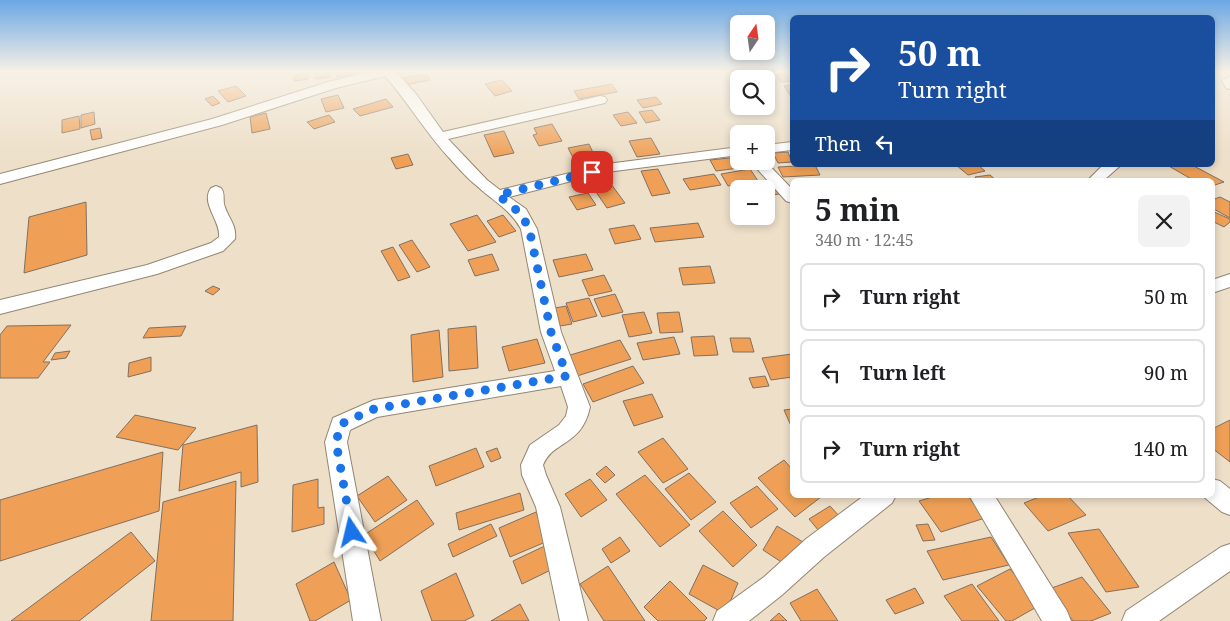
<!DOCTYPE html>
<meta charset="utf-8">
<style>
:root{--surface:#fff;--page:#f2f2f2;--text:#202124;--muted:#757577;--line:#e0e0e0}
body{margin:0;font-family:"Noto Serif",serif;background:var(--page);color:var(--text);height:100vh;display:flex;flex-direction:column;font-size:19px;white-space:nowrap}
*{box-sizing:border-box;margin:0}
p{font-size:16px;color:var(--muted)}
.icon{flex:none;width:28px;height:28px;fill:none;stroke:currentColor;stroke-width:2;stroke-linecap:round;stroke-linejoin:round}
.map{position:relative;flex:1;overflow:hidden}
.side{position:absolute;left:790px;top:178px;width:425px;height:320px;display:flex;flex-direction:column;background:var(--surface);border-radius:8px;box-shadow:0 2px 8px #0003}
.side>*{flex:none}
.banner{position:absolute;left:790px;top:15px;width:425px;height:152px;border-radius:8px;box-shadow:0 2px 8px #0003;background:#1a4fa0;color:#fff;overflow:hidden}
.needle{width:32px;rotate:13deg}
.tools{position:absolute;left:730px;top:15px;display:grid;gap:10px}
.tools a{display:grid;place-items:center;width:45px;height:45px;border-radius:8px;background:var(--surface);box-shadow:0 2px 8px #0003;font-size:25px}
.pin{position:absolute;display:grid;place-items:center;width:42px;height:42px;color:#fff;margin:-21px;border-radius:10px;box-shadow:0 2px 8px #0006}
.me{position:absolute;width:55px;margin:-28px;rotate:350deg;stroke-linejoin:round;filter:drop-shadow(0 0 4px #0008)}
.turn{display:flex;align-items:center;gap:18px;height:105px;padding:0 25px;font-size:22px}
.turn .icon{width:65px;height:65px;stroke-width:2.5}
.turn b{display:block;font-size:35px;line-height:42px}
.then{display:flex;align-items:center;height:48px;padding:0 25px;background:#0003;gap:10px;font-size:19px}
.round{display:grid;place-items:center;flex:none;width:52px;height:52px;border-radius:8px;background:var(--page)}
.overview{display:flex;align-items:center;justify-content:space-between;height:85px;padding:0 25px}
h1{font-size:30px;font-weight:700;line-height:38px}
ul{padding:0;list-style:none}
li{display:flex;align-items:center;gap:15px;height:68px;margin:0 10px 8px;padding:0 15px;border:2px solid var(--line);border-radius:8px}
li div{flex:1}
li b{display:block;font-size:19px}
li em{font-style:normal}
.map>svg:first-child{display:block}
</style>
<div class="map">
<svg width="1230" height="621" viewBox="0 0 1230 621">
<rect width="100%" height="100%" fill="#eddfc8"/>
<path fill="#efa056" stroke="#826f5f" d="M 316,72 L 331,72 L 330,77 L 316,79 Z
M 336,72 L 361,72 L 361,74 L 337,77 Z
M 308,73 L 308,79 L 294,81 L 294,75 Z
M 792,73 L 792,81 L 781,82 L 775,75 Z
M 426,74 L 430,80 L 406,85 L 402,78 Z
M 502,80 L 512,91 L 495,96 L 485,84 Z
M 612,84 L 617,92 L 579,99 L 574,91 Z
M 792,85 L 792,98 L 784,86 Z
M 236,86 L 246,96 L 228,102 L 218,91 Z
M 338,95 L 344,108 L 326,112 L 321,99 Z
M 213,96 L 220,103 L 212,106 L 205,99 Z
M 656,97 L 662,104 L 643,108 L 637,100 Z
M 386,99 L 393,107 L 360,116 L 353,109 Z
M 652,110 L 660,120 L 646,123 L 639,112 Z
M 94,112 L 95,124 L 81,128 L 81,115 Z
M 628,112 L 637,123 L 621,126 L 613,115 Z
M 266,113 L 270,129 L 252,133 L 250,117 Z
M 329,115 L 335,122 L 314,129 L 307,122 Z
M 79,116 L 80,129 L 62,133 L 62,120 Z
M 552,124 L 562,141 L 539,146 L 533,135 L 537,134 L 534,128 Z
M 100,128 L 102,138 L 92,140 L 90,130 Z
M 504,131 L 514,153 L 494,157 L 484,135 Z
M 651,138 L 660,154 L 637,157 L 629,141 Z
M 589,144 L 598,163 L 578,167 L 568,148 Z
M 788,152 L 792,162 L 778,163 L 773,153 Z
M 408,154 L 413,165 L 396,169 L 391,158 Z
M 739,157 L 739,161 L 747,161 L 749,165 L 746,166 L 747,167 L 716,171 L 710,160 Z
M 815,165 L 820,175 L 783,177 L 778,167 Z
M 956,165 L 978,165 L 985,171 L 968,175 Z
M 1167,165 L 1192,165 L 1224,182 L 1212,186 L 1212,180 L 1193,180 Z
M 658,169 L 670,193 L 652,196 L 641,171 Z
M 750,169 L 758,181 L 728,186 L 721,174 Z
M 714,174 L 721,185 L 690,190 L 683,179 Z
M 990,175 L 996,180 L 978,180 L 975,177 Z
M 769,182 L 779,194 L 766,196 L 766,189 L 739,189 L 739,201 L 730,189 Z
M 611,184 L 625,203 L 607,208 L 594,189 Z
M 588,193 L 596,205 L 577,210 L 569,197 Z
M 1220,197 L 1230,202 L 1230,218 L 1212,208 L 1212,200 Z
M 86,202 L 87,255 L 24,273 L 29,217 Z
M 1212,211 L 1230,219 L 1230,222 L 1224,227 L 1212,221 Z
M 477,215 L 496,242 L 468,251 L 450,224 Z
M 503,215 L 516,231 L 499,237 L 487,221 Z
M 698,223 L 704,237 L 655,242 L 650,228 Z
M 634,225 L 641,239 L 615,244 L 609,229 Z
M 412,240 L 430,267 L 417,272 L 399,245 Z
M 393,247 L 410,277 L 398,281 L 381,251 Z
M 492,254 L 499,270 L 475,276 L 468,260 Z
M 586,254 L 593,270 L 559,277 L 553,260 Z
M 710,266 L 715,283 L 683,285 L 679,268 Z
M 604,275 L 612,291 L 589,296 L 582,280 Z
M 213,286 L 220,289 L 213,295 L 205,291 Z
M 615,294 L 623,312 L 602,317 L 594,299 Z
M 589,298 L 597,316 L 573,322 L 566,303 Z
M 566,306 L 572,324 L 560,326 L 555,308 Z
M 644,312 L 652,333 L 629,337 L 622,315 Z
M 679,312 L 683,332 L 660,333 L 657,313 Z
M 71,325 L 43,362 L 50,362 L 38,378 L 0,378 L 0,335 L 7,326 Z
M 186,326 L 181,336 L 143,338 L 149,328 Z
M 476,326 L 478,368 L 449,371 L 448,329 Z
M 439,330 L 443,377 L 413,382 L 411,335 Z
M 714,336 L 718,355 L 694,356 L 691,337 Z
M 674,337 L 680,354 L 643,360 L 637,343 Z
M 730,338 L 750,338 L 754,352 L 733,352 Z
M 537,339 L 545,363 L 509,371 L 502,347 Z
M 620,340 L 631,359 L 577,376 L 567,356 Z
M 70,351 L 66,358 L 51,360 L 55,353 Z
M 792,354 L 792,377 L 771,380 L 762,358 Z
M 151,357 L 151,371 L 128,377 L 129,363 Z
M 633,366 L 644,383 L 593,402 L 583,384 Z
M 765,376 L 769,386 L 753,388 L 749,378 Z
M 652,394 L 663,417 L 634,426 L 623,401 Z
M 792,409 L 792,428 L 784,410 Z
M 135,415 L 196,428 L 178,450 L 116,437 Z
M 1230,420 L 1230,462 L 1212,448 L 1212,429 Z
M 257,425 L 258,482 L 241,487 L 241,472 L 179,491 L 183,445 Z
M 663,438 L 688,469 L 663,483 L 638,452 Z
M 476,448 L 484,467 L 436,486 L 429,466 Z
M 497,448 L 501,458 L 491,462 L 486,452 Z
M 163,452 L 159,511 L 0,561 L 0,500 Z
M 784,460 L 792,469 L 792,495 L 819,495 L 821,497 L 795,517 L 758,478 Z
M 606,466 L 615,475 L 605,483 L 596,474 Z
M 689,473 L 716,502 L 691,520 L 665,489 Z
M 645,475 L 690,525 L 660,547 L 616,494 Z
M 388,476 L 407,500 L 375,522 L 357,496 Z
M 318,479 L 318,508 L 324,507 L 324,524 L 292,532 L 293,485 Z
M 590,479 L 607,500 L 581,517 L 565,494 Z
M 236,481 L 233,621 L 151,621 L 163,502 Z
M 757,486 L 778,509 L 751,528 L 730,503 Z
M 520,493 L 524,510 L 459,530 L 456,513 Z
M 939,495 L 967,495 L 985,518 L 941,532 L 919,501 Z
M 1044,495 L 1067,495 L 1086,515 L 1048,531 L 1024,503 Z
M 417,500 L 434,524 L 380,561 L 364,535 Z
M 830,506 L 840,517 L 819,531 L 809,519 Z
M 723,511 L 757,545 L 733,567 L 699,531 Z
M 536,512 L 548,541 L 510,557 L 499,528 Z
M 491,524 L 497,536 L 453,557 L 448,544 Z
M 928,524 L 935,540 L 923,541 L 916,525 Z
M 777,526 L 803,542 L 789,567 L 763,550 Z
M 1099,529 L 1139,587 L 1106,592 L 1068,533 Z
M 131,532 L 155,561 L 79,621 L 11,621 Z
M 620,537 L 630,551 L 611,563 L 602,549 Z
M 991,537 L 1009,565 L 943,580 L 927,551 Z
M 551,543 L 561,565 L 522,584 L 513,561 Z
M 334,562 L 351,600 L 315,621 L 310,621 L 296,584 Z
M 703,565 L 738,583 L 725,614 L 689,594 Z
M 608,566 L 645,621 L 604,621 L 580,584 Z
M 1010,569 L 1040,605 L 1012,621 L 1006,621 L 977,586 Z
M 456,573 L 474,616 L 464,621 L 432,621 L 421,591 Z
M 1082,577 L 1111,613 L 1091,621 L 1073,621 L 1049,589 Z
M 670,581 L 707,618 L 704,621 L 658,621 L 644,607 Z
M 972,584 L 999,621 L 962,621 L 944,596 Z
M 915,588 L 924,603 L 895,614 L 886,600 Z
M 817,589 L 838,621 L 801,621 L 790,603 Z
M 520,604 L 529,621 L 491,621 Z
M 779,613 L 787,621 L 770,621 Z"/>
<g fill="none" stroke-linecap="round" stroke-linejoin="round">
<g stroke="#938672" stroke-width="2">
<path id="minor" d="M 370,72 L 396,72 L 416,94 L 443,132 L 600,96 L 605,97 L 607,100 L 605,103 L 448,139 L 487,180 L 500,190 L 607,164 L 739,147 L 739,155 L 607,172 L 509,197 L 526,209 L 537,229 L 561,332 L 590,407 C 582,446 552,441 543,465 L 546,475 L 560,507 L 588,621 L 560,621 L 536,507 L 522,475 L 521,465 L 530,445 L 559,425 L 566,416 L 568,407 L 561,386 L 377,417 L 350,430 L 347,442 L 381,621 L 353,621 L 325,442 L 333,418 L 374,400 L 555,371 L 541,332 L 521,229 C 510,209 493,201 477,186 C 468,179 460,170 452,161 C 427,135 409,103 385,76 L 336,88 L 222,125 L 0,184 L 0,174 L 212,119 L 328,82 Z
M 1230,76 L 1230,89 L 1226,88 L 1222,81 Z
M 792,142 L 792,150 L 766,153 L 766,145 Z
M 750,161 L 765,161 L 792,189 L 792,203 L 786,201 Z
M 1103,165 L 1121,165 L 1104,180 L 1088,180 Z
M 216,186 L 221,188 C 225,193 223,198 224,204 C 227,217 237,224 235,239 L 223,251 L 157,274 L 0,314 L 0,300 L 147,265 L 211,243 L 219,237 C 221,221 200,203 211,188 Z
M 1230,274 L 1230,287 L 1212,293 L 1212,280 Z
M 1212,479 L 1220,481 L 1230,489 L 1230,515 L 1222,512 L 1204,497 L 1203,495 L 1212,495 Z
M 865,495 L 896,495 L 892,503 L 824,557 L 782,595 L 749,621 L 713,621 L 717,611 L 764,577 L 806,539 Z
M 969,495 L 994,495 L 1067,611 L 1071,621 L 1042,621 Z
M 1230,544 L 1230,571 L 1159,621 L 1122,621 L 1126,611 L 1221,547 Z"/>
</g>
<use href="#minor" fill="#fff" fill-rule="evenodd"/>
</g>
<linearGradient id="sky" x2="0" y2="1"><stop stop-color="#6ba7e4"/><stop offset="0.45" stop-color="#f7f1e6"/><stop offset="1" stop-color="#f7f1e6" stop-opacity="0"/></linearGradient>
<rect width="1230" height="159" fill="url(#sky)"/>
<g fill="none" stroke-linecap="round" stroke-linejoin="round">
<path stroke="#1a73e8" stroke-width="9" stroke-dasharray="0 16.2" d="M 352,532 L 336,442 L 341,424 L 374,409 L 567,376 L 551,332 L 529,228 L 520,213 L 498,195 L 592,172"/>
</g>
</svg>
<div class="tools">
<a><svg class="needle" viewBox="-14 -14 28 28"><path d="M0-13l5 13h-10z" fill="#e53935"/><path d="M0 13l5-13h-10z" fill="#757577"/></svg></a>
<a><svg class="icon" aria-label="search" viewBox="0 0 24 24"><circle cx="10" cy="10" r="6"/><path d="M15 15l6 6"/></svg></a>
<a>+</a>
<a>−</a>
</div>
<div class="pin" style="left:592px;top:172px;background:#d93025"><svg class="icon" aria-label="arrive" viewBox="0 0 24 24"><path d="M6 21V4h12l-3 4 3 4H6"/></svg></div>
<svg class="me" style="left:352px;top:532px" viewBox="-20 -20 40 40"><path d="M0-17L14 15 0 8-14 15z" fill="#1a73e8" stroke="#fff" stroke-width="4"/></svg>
<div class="banner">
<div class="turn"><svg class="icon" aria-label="right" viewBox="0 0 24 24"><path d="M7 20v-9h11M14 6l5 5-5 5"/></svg><div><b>50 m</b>Turn right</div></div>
<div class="then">Then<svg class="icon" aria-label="left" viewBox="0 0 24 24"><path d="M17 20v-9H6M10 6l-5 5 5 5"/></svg></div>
</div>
<section class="side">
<div class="overview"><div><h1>5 min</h1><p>340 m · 12:45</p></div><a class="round"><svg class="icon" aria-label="close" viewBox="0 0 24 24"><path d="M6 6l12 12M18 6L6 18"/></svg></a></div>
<ul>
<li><svg class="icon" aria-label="right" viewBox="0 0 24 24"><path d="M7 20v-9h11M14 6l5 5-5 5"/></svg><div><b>Turn right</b></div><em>50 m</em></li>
<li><svg class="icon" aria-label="left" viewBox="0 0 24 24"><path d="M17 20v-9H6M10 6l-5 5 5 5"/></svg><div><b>Turn left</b></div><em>90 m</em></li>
<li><svg class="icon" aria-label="right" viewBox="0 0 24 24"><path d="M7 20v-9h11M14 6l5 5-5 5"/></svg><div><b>Turn right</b></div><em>140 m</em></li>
</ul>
</section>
</div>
